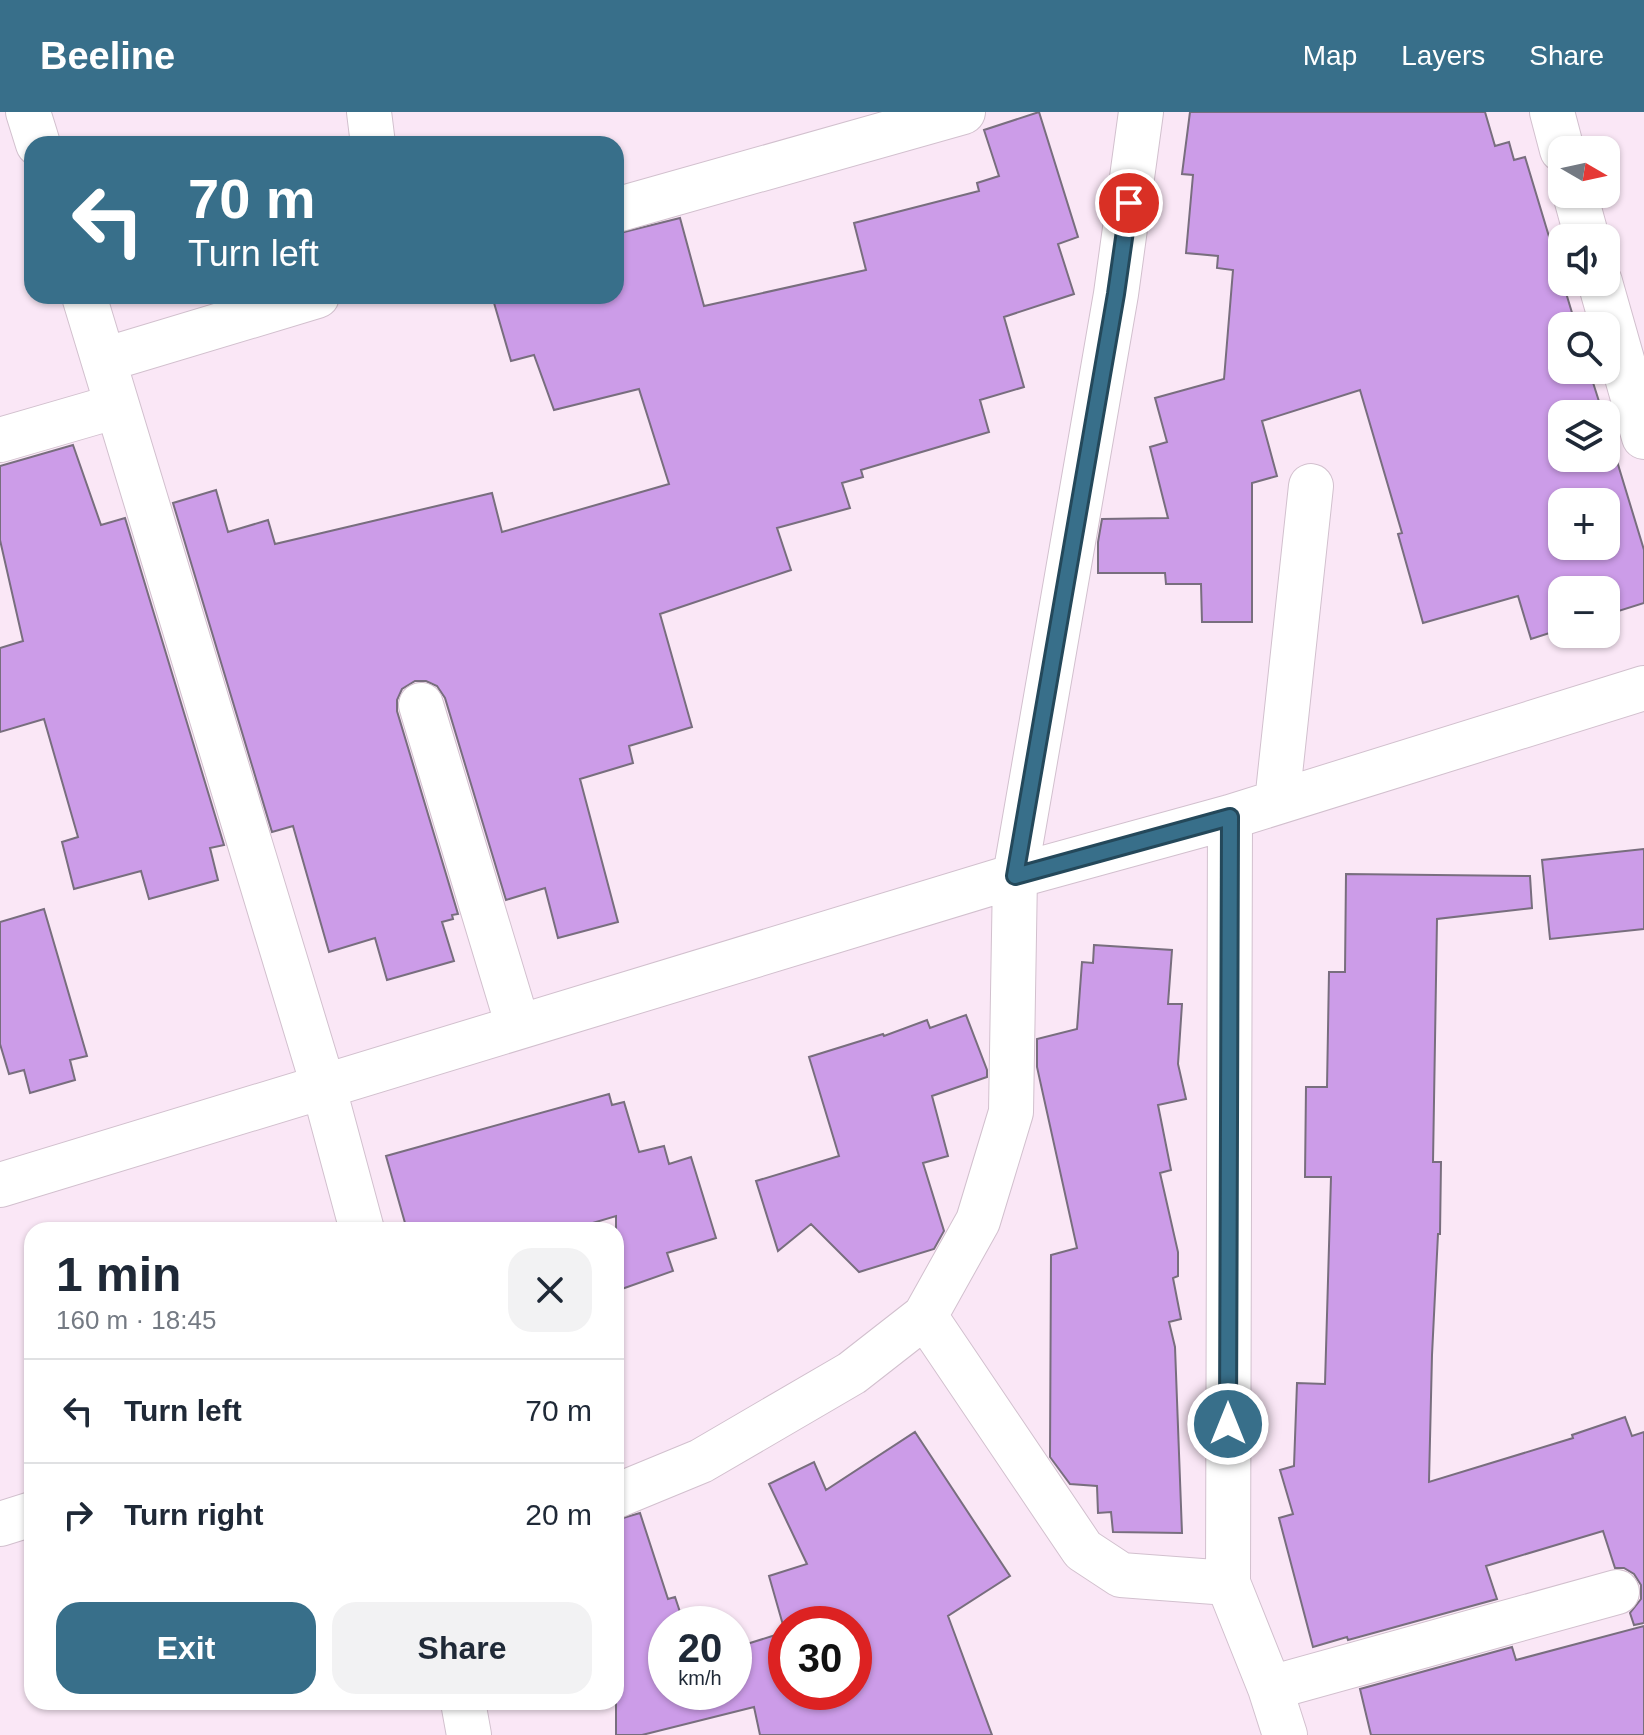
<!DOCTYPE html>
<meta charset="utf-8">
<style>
:root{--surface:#fff;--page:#f2f2f3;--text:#1f2937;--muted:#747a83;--line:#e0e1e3;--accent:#386f8a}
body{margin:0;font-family:Helvetica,sans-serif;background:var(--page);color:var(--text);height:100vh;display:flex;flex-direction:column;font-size:30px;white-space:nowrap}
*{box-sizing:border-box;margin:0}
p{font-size:26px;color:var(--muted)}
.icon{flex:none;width:44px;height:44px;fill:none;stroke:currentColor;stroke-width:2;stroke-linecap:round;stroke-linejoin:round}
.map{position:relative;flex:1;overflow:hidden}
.side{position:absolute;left:24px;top:1110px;width:600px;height:488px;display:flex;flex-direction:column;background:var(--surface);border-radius:24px;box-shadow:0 2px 6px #0004}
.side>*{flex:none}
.hud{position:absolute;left:24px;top:24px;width:600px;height:168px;border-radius:24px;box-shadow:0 2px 6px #0004;background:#386f8a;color:#fff;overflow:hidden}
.needle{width:52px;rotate:99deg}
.buttons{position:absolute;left:1548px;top:24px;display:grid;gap:16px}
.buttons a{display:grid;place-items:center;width:72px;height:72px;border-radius:16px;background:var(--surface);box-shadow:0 2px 6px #0004;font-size:40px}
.speed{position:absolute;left:648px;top:1494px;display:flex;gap:16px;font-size:40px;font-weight:700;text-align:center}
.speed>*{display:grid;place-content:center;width:104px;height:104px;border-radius:50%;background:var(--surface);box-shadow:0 2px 6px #0004;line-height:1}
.speed small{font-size:20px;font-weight:400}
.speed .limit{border:12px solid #d22;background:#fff;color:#111}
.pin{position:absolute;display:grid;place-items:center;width:68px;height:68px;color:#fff;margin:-34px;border:4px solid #fff;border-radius:50%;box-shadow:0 2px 8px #0007}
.me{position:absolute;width:88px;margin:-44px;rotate:0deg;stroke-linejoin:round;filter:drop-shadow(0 0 6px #0008)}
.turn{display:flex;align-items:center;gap:28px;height:168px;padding:0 32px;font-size:36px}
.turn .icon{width:104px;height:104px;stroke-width:2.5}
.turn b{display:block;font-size:56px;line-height:68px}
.round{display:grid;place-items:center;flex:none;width:84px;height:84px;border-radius:24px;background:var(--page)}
.summary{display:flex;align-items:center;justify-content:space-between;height:136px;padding:0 32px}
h1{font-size:48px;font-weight:600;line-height:60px}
.action{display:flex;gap:16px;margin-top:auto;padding:16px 32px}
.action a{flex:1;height:92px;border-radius:24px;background:var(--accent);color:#fff;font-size:32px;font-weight:600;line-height:92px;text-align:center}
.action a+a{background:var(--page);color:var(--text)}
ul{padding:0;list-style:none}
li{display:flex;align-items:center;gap:24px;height:104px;padding:0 32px;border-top:2px solid var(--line)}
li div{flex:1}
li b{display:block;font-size:30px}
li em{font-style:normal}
header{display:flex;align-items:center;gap:48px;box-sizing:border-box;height:112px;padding:0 40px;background:var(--accent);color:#fff}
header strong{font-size:38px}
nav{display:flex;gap:44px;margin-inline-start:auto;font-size:28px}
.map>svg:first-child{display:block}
</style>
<header>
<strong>Beeline</strong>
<nav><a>Map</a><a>Layers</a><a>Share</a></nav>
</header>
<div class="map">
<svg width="1644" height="1623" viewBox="0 0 1644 1623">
<rect width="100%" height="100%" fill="#fae7f6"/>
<path fill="#cc9ce8" stroke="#786e7e" stroke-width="2" fill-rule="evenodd" d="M 1039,0 L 1078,125 L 1058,132 L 1074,182 L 1004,205 L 1024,275 L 980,288 L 989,320 L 861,358 L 863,365 L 842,371 L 850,396 L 777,416 L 791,458 L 660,502 L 692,615 L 629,634 L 633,651 L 580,667 L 618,810 L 558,826 L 545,776 L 506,788 L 445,586 L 437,574 L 426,569 L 415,569 L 402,577 L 397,588 L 397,599 L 458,802 L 452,803 L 453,807 L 442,810 L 454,849 L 387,868 L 375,826 L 329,840 L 293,714 L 272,720 L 173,391 L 216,378 L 228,420 L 268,408 L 275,432 L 492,381 L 502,420 L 669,372 L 639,277 L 554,298 L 534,243 L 511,249 L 492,184 L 616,184 L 616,122 L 680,106 L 704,194 L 866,158 L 854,111 L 979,79 L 977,71 L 999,64 L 984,18 Z
M 1190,0 L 1485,0 L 1495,34 L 1509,30 L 1514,48 L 1525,45 L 1576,214 L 1562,214 L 1562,258 L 1589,258 L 1603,302 L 1562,302 L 1562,346 L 1606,346 L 1606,313 L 1644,438 L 1644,491 L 1606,503 L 1606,478 L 1562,478 L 1562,517 L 1531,527 L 1518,484 L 1423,511 L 1398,422 L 1402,421 L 1360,278 L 1262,309 L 1277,364 L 1252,371 L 1252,510 L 1202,510 L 1201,472 L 1166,472 L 1165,461 L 1098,461 L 1098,430 L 1102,407 L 1168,406 L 1150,335 L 1167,330 L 1155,286 L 1224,267 L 1233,158 L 1217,156 L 1218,144 L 1186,141 L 1193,63 L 1182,62 ZM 1562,390 L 1606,390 L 1606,434 L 1562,434 Z
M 73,333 L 101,413 L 125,406 L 224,733 L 210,736 L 218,768 L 149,787 L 141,759 L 74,777 L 62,730 L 78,725 L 44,607 L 0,620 L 0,536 L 23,529 L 0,428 L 0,354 Z
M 1644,737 L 1644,817 L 1550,827 L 1542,748 Z
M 1346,762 L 1530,764 L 1532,796 L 1437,807 L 1433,1050 L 1441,1050 L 1440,1122 L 1438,1122 L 1432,1243 L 1429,1370 L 1573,1326 L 1572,1323 L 1625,1305 L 1632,1324 L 1644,1320 L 1644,1511 L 1634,1513 L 1630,1501 L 1641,1487 L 1641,1473 L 1634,1462 L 1624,1456 L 1615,1456 L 1603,1419 L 1486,1454 L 1497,1487 L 1348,1528 L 1347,1525 L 1313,1535 L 1279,1406 L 1293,1402 L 1280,1358 L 1294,1354 L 1297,1271 L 1325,1272 L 1331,1065 L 1305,1065 L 1306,975 L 1327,975 L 1329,860 L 1345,860 Z
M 44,797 L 87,944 L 70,948 L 75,968 L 30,981 L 24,958 L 9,962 L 0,932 L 0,810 Z
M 1094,833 L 1172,838 L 1168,892 L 1182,892 L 1178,952 L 1186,987 L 1158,993 L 1171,1058 L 1160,1061 L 1178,1140 L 1178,1164 L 1173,1166 L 1181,1207 L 1169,1210 L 1175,1235 L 1182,1421 L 1113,1420 L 1111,1400 L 1098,1401 L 1097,1374 L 1070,1372 L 1050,1345 L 1051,1143 L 1077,1136 L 1037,955 L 1037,927 L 1077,917 L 1082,850 L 1093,851 Z
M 966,903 L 987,958 L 987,965 L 932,984 L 948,1044 L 923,1051 L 944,1119 L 934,1137 L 859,1160 L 811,1112 L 778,1139 L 756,1069 L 839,1044 L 809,945 L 883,922 L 884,924 L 927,908 L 930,916 Z
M 609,982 L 612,993 L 624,990 L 639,1040 L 664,1034 L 669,1052 L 691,1045 L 716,1126 L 667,1141 L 673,1159 L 616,1179 L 616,1104 L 569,1118 L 407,1118 L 386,1044 Z
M 915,1320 L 1010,1464 L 948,1504 L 992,1623 L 760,1623 L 754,1595 L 642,1623 L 616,1623 L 616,1408 L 640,1401 L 668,1487 L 675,1485 L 684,1512 L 666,1512 L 666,1580 L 734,1580 L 734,1536 L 785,1520 L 769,1464 L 807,1452 L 769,1372 L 814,1350 L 826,1378 ZM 786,1512 L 854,1512 L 854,1580 L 786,1580 Z
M 1644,1514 L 1644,1623 L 1371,1623 L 1360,1577 L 1512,1535 L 1516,1548 Z"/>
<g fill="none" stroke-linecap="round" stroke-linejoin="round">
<g stroke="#d2c0ce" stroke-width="46">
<path id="minor" d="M 28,0 L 38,32
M 369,0 L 373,32
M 1552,0 L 1562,38
M 1575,82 L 1587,126
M 616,98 L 963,0
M 1600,170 L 1644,325
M 84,184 L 323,973 L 362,1118
M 104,248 L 317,184
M 0,328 L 117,294
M 421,593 L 518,914
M 1277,690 L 1311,374
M 1230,705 L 1228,1471 L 1270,1576 L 1285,1623
M 0,1073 L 1015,764 L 1230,705 L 1644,576
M 925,1204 L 1083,1438 L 1121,1463 L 1228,1471
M 616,1384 L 701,1349 L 852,1261 L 925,1204 L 978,1109 L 1011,1000 L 1015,764 L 1116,182 L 1141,0
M 0,1412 L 32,1402
M 1270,1576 L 1617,1480
M 463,1590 L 469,1623"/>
</g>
<use href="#minor" stroke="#fff" stroke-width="44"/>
</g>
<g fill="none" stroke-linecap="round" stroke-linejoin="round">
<g stroke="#24485a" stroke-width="20">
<path id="route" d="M 1129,91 L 1116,182 L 1015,764 L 1230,705 L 1228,1312"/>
</g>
<use href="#route" stroke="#386f8a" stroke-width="14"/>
</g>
</svg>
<div class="buttons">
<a><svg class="needle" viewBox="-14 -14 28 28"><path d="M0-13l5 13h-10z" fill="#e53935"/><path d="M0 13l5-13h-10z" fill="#747a83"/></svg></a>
<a><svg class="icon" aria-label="sound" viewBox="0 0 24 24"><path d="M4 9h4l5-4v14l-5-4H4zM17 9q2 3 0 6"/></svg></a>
<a><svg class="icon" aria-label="search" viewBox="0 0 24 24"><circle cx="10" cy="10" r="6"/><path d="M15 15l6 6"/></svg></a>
<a><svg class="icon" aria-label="layers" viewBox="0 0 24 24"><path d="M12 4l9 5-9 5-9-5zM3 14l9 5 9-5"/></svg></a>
<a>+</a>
<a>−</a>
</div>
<div class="speed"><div>20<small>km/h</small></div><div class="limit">30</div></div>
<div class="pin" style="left:1129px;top:91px;background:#d93025"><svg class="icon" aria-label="arrive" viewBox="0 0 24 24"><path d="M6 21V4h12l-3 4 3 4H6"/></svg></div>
<svg class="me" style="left:1228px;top:1312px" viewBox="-20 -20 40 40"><circle r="17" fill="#386f8a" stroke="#fff" stroke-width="3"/><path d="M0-11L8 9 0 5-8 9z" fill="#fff"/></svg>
<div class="hud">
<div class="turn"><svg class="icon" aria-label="left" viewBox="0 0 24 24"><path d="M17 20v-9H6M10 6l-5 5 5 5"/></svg><div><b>70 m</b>Turn left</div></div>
</div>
<section class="side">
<div class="summary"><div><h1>1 min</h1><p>160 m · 18:45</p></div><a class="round"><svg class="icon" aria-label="close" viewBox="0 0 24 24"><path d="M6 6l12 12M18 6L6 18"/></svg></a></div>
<ul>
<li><svg class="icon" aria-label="left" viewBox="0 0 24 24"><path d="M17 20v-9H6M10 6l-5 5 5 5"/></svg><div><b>Turn left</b></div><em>70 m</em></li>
<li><svg class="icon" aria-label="right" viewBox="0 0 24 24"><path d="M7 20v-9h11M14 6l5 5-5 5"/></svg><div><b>Turn right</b></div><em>20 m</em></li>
</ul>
<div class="action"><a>Exit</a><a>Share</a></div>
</section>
</div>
